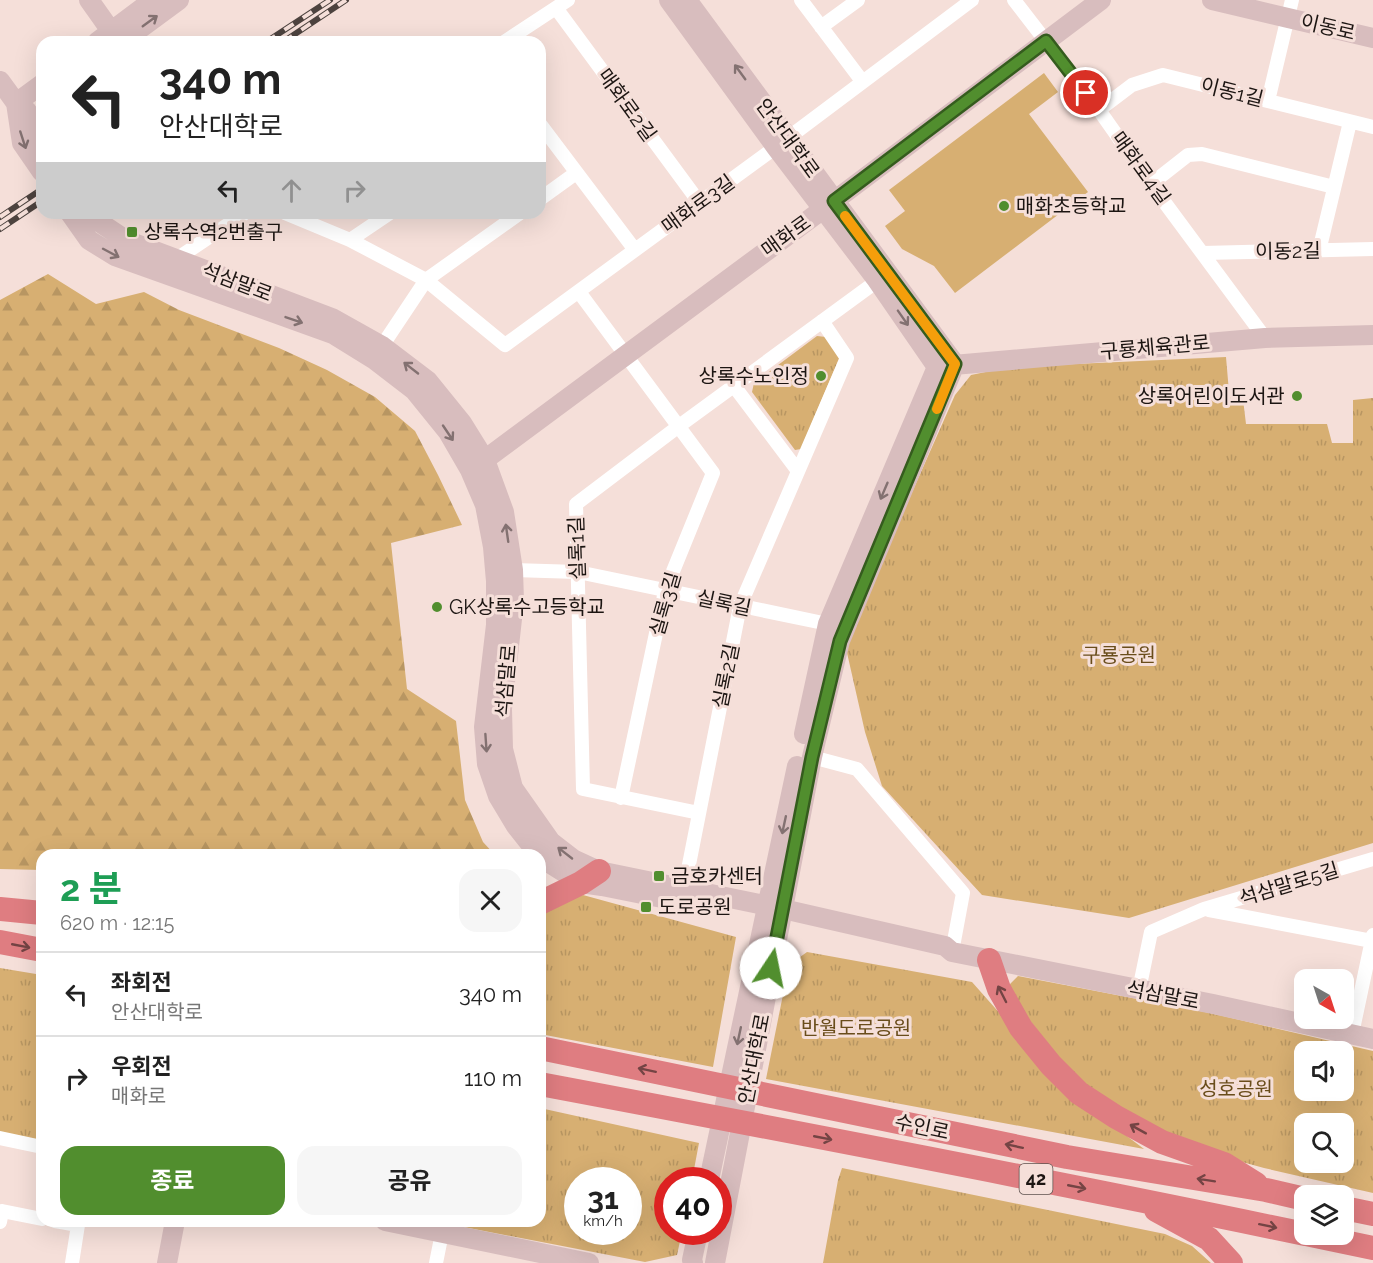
<!DOCTYPE html>
<html lang="ko">
<meta charset="utf-8">
<style>
:root{--surface:#fff;--page:#f6f6f6;--text:#222;--muted:#767676;--line:#e0e0e0;--accent:#518e2e}
body{margin:0;font-family:Raleway,"Noto Sans KR",sans-serif;background:var(--page);color:var(--text);height:100vh;display:flex;flex-direction:column;font-size:22px;white-space:nowrap}
*{box-sizing:border-box;margin:0}
p{font-size:20px;color:var(--muted)}
.icon{flex:none;width:33px;height:33px;fill:none;stroke:currentColor;stroke-width:2;stroke-linecap:round;stroke-linejoin:round}
.map{position:relative;flex:1;overflow:hidden}
.sheet{position:absolute;left:36px;top:849px;width:510px;height:378px;display:flex;flex-direction:column;background:var(--surface);border-radius:18px;box-shadow:0 6px 24px #0002}
.sheet>*{flex:none}
.guide{position:absolute;left:36px;top:36px;width:510px;height:183px;border-radius:18px;box-shadow:0 6px 24px #0002;background:#fff;color:var(--text);overflow:hidden}
.needle{width:39px;rotate:141deg}
.controls{position:absolute;left:1294px;top:969px;display:grid;gap:12px}
.controls a{display:grid;place-items:center;width:60px;height:60px;border-radius:12px;background:var(--surface);box-shadow:0 6px 24px #0002;font-size:30px}
.speed{position:absolute;left:564px;top:1167px;display:flex;gap:12px;font-size:30px;font-weight:700;text-align:center}
.speed>*{display:grid;place-content:center;width:78px;height:78px;border-radius:50%;background:var(--surface);box-shadow:0 6px 24px #0002;line-height:1}
.speed small{font-size:15px;font-weight:400}
.speed .limit{border:9px solid #d22;background:#fff;color:#111}
.pin{position:absolute;display:grid;place-items:center;width:51px;height:51px;color:#fff;margin:-26px;border:3px solid #fff;border-radius:50%;box-shadow:0 2px 6px #0007}
.me{position:absolute;width:66px;margin:-33px;rotate:11deg;stroke-linejoin:round;filter:drop-shadow(0 0 4px #0008)}
.turn{display:flex;align-items:center;gap:21px;height:126px;padding:0 24px;font-size:27px}
.turn .icon{width:78px;height:78px;stroke-width:2.5}
.turn b{display:block;font-size:42px;line-height:51px}
.lanes{display:flex;align-items:center;height:57px;padding:0 24px;background:#0003;justify-content:center;gap:30px;direction:ltr}
.lanes .off{opacity:.35}
.round{display:grid;place-items:center;flex:none;width:63px;height:63px;border-radius:18px;background:var(--page)}
.head{display:flex;align-items:center;justify-content:space-between;height:102px;padding:0 24px}
h1{font-size:36px;font-weight:700;line-height:45px;color:#1e9e55}
.action{display:flex;gap:12px;margin-top:auto;padding:12px 24px}
.action a{flex:1;height:69px;border-radius:18px;background:var(--accent);color:#fff;font-size:24px;font-weight:700;line-height:69px;text-align:center}
.action a+a{background:var(--page);color:var(--text)}
ul{padding:0;list-style:none}
li{display:flex;align-items:center;gap:18px;height:84px;padding:0 24px;border-top:2px solid var(--line)}
li div{flex:1}
li b{display:block;font-size:22px}
li em{font-style:normal}
.map>svg:first-child{display:block}
</style>
<div class="map">
<svg width="1373" height="1263" viewBox="0 0 1373 1263">
<defs>
<pattern id="forest-firs" width="22" height="20" patternUnits="userSpaceOnUse" patternTransform="scale(1.5)"><rect width="22" height="20" fill="#d7af72"/><path d="M5 1l3.5 6h-7zM16 11l3.5 6h-7z" fill="#b89662"/></pattern>
<pattern id="park-tufts" width="24" height="20" patternUnits="userSpaceOnUse" patternTransform="scale(1.5)"><rect width="24" height="20" fill="#d7af72"/><path d="M3 7l-1-3M5 7V3M7 7l1-3M15 17l-1-3M17 17v-4M19 17l1-3" fill="none" stroke="#b89662"/></pattern>
</defs>
<rect width="100%" height="100%" fill="#f5dfd9"/>
<path fill="url(#forest-firs)" d="M 48,274 L 96,304 L 144,292 L 179,310 L 279,348 L 327,370 L 375,397 L 415,431 L 438,475 L 462,525 L 391,543 L 407,689 L 456,721 L 465,800 L 483,842 L 495,855 L 42,855 L 42,870 L 0,869 L 0,300 Z"/>
<path fill="url(#park-tufts)" fill-rule="evenodd" d="M 817,336 L 826,337 L 840,356 L 801,449 L 795,450 L 752,392 L 754,383 Z
M 1226,357 L 1229,392 L 1242,391 L 1246,424 L 1327,424 L 1332,443 L 1353,443 L 1353,400 L 1373,398 L 1373,843 L 1129,918 L 982,895 L 882,786 L 865,732 L 845,644 L 955,395 L 971,375 L 1010,367 Z
M 583,895 L 736,937 L 713,1067 L 540,1034 L 540,910 Z
M 807,952 L 972,982 L 1003,1017 L 1057,1083 L 1144,1149 L 766,1079 L 789,965 Z
M 0,968 L 42,975 L 42,1142 L 0,1136 Z
M 1018,976 L 1210,1013 L 1373,1051 L 1373,1193 L 1264,1168 L 1224,1157 L 1115,1111 L 1085,1091 L 1005,989 ZM 1305,1052 L 1344,1052 L 1344,1090 L 1305,1090 ZM 1305,1124 L 1344,1124 L 1344,1162 L 1305,1162 Z
M 540,1108 L 699,1143 L 692,1180 L 668,1180 L 668,1232 L 682,1232 L 677,1255 L 645,1262 L 433,1221 L 540,1221 ZM 578,1180 L 628,1180 L 628,1232 L 578,1232 Z
M 842,1168 L 1165,1234 L 1192,1246 L 1211,1263 L 823,1263 L 838,1180 Z"/>
<path fill="#d7af72" d="M 1044,73 L 1058,92 L 1029,114 L 1088,192 L 955,293 L 934,266 L 902,249 L 885,226 L 905,211 L 889,190 Z"/>
<g fill="none" stroke-linecap="round" stroke-linejoin="round">
<path stroke="#fff" stroke-width="14" d="M 801,0 L 862,81
M 1014,0 L 1099,110 L 1151,184 L 1265,338
M 556,8 L 699,202
M 821,27 L 858,0
M 504,42 L 568,0
M 1268,101 L 1292,0
M 1099,110 L 1132,85 L 1163,75 L 1373,127
M 540,124 L 635,250
M 1151,184 L 1188,155 L 1202,154 L 1334,187
M 540,199 L 576,173
M 285,213 L 350,240 L 426,280 L 505,345 L 776,147 L 972,0
M 350,240 L 390,213
M 1319,251 L 1350,122
M 1203,253 L 1373,249
M 172,262 L 245,213
M 579,292 L 713,473 L 665,591 L 621,798
M 382,346 L 426,280 L 520,213
M 734,386 L 798,471
M 513,570 L 578,572 L 828,624
M 812,757 L 857,769 L 963,893 L 952,952
M 699,813 L 583,789 L 576,504 L 679,426 L 884,276
M 684,890 L 740,606 L 847,358 L 822,321
M 1209,910 L 1372,941
M 1139,990 L 1151,932 L 1204,909 L 1373,859
M 1352,1034 L 1373,935
M 0,1138 L 42,1147
M 55,1221 L 78,1225 L 72,1263
M 0,1222 L 2,1211 L 42,1219
M 436,1263 L 442,1233"/>
<path stroke="#d8bdbe" stroke-width="20" d="M 89,0 L 111,31
M 669,0 L 776,147 L 877,280 L 937,367 L 828,624 L 804,734
M 687,0 L 955,364 L 840,641 L 812,757 L 715,1263
M 1212,0 L 1373,38
M 97,42 L 153,0
M 122,42 L 179,0
M 0,81 L 16,103 L 27,111 L 42,140
M 42,84 L 16,103 L 22,143 L 42,172
M 70,213 L 89,240 L 115,256 L 333,334 L 375,360 L 414,390 L 448,432 L 470,470 L 485,505 L 493,547 L 496,581 L 496,625 L 484,727 L 487,764 L 498,796 L 516,826 L 539,855
M 92,213 L 102,224 L 126,240 L 332,318 L 382,346 L 428,381 L 462,423 L 485,460 L 504,512 L 513,570 L 514,601 L 502,709 L 503,749 L 513,788 L 551,842 L 573,859 L 599,871 L 783,909 L 945,946 L 952,952 L 1213,1004 L 1373,1039
M 942,366 L 1265,338 L 1373,335
M 475,467 L 834,201 L 1101,0
M 540,856 L 543,859 L 581,883 L 602,886 L 662,898
M 709,1180 L 797,766
M 385,1221 L 589,1263
M 167,1263 L 175,1221
M 693,1263 L 692,1260 L 698,1232"/>
<path stroke="#df7d81" stroke-width="24" d="M 540,903 L 581,883 L 599,871
M 0,909 L 42,913
M 0,942 L 42,950
M 989,960 L 999,989 L 1021,1028 L 1051,1065 L 1079,1093 L 1116,1117 L 1162,1142 L 1224,1164 L 1256,1184
M 540,1048 L 1067,1157 L 1266,1190 L 1305,1199
M 540,1084 C 795,1132 1051,1181 1305,1234
M 1344,1208 L 1373,1214
M 1156,1210 L 1209,1239 L 1231,1263
M 1306,1234 L 1373,1248"/>
<g stroke="#4d433f" stroke-width="6">
<path id="rail" d="M 266,42 L 330,0
M 283,42 L 346,0
M 0,217 L 42,189
M 0,229 L 42,201"/>
</g>
<use href="#rail" stroke="#f5dfd9" stroke-width="4" stroke-dasharray="11" stroke-linecap="butt"/>
</g>
<defs><path id="oneway-shaft" d="M-6 0H5M1.5-3L5.5 0L1.5 3" fill="none" stroke-width="1.6" stroke-linecap="round" stroke-linejoin="round" transform="scale(1.5)"/></defs>
<g stroke="#837171">
<use href="#oneway-shaft" transform="translate(150 21) rotate(-36)"/>
<use href="#oneway-shaft" transform="translate(740 72) rotate(-126)"/>
<use href="#oneway-shaft" transform="translate(23 140) rotate(72)"/>
<use href="#oneway-shaft" transform="translate(111 253) rotate(28)"/>
<use href="#oneway-shaft" transform="translate(903 318) rotate(55)"/>
<use href="#oneway-shaft" transform="translate(294 320) rotate(19)"/>
<use href="#oneway-shaft" transform="translate(411 368) rotate(-142)"/>
<use href="#oneway-shaft" transform="translate(448 433) rotate(56)"/>
<use href="#oneway-shaft" transform="translate(884 491) rotate(113)"/>
<use href="#oneway-shaft" transform="translate(507 533) rotate(-98)"/>
<use href="#oneway-shaft" transform="translate(486 743) rotate(86)"/>
<use href="#oneway-shaft" transform="translate(784 825) rotate(102)"/>
<use href="#oneway-shaft" transform="translate(565 853) rotate(-142)"/>
<use href="#oneway-shaft" transform="translate(739 1036) rotate(102)"/>
</g>
<g stroke="#744444">
<use href="#oneway-shaft" transform="translate(21 946) rotate(11)"/>
<use href="#oneway-shaft" transform="translate(1002 994) rotate(-117)"/>
<use href="#oneway-shaft" transform="translate(647 1070) rotate(-168)"/>
<use href="#oneway-shaft" transform="translate(1138 1129) rotate(-151)"/>
<use href="#oneway-shaft" transform="translate(823 1138) rotate(11)"/>
<use href="#oneway-shaft" transform="translate(1014 1146) rotate(-168)"/>
<use href="#oneway-shaft" transform="translate(1206 1180) rotate(-171)"/>
<use href="#oneway-shaft" transform="translate(1077 1187) rotate(11)"/>
<use href="#oneway-shaft" transform="translate(1268 1226) rotate(12)"/>
</g>
<g fill="none" stroke-linecap="round" stroke-linejoin="round">
<g stroke="#355c1e" stroke-width="15">
<path id="route" d="M 771,968 L 812,757 L 840,641 L 955,364 L 834,201 L 1046,41 L 1086,93"/>
</g>
<use href="#route" stroke="#518e2e" stroke-width="10"/>
<path stroke="#f59e0b" stroke-width="10" d="M 845,216 L 955,364 L 937,409"/>
</g>
<g fill="#518e2e" stroke="#f5dfd9" stroke-width="2">
<circle cx="1004" cy="206" r="6"/>
<rect x="126" y="226" width="12" height="12" rx="3"/>
<circle cx="821" cy="376" r="6"/>
<circle cx="1297" cy="396" r="6"/>
<circle cx="437" cy="607" r="6"/>
<rect x="653" y="870" width="12" height="12" rx="3"/>
<rect x="640" y="901" width="12" height="12" rx="3"/>
</g>
<g text-anchor="middle" stroke-width="6" stroke-linejoin="round" paint-order="stroke">
<rect fill="#f5dfd9" stroke="#5d524e" stroke-width="1.5" x="1019.5" y="1164" width="33" height="30" rx="4.5"/>
<g font-size="18" font-weight="bold" fill="#1c1512">
<text x="1036" y="1185">42</text>
</g>
<g font-size="20" fill="#1c1512" stroke="#f5dfd9">
<text transform="translate(1328 27) rotate(13)" y="7">이동로</text>
<text transform="translate(1232 92) rotate(14)" y="7">이동1길</text>
<text transform="translate(627 105) rotate(54)" y="7">매화로2길</text>
<text transform="translate(788 138) rotate(54)" y="7">안산대학로</text>
<text transform="translate(1141 168) rotate(54)" y="7">매화로4길</text>
<text transform="translate(698 204) rotate(-36)" y="7">매화로3길</text>
<text transform="translate(786 236) rotate(-36)" y="7">매화로</text>
<text transform="translate(1288 251) rotate(-1)" y="7">이동2길</text>
<text transform="translate(237 282) rotate(21)" y="7">석삼말로</text>
<text transform="translate(1155 347) rotate(-5)" y="7">구룡체육관로</text>
<text transform="translate(577 548) rotate(-92)" y="7">실록1길</text>
<text transform="translate(724 603) rotate(12)" y="7">실록길</text>
<text transform="translate(665 604) rotate(-74)" y="7">실록3길</text>
<text transform="translate(726 676) rotate(-79)" y="7">실록2길</text>
<text transform="translate(506 681) rotate(-85)" y="7">석삼말로</text>
<text transform="translate(1289 884) rotate(-17)" y="7">석삼말로5길</text>
<text transform="translate(1163 995) rotate(11)" y="7">석삼말로</text>
<text transform="translate(754 1059) rotate(-79)" y="7">안산대학로</text>
<text transform="translate(922 1127) rotate(12)" y="7">수인로</text>
</g>
<g font-size="20" fill="#1c1512" stroke="#f5dfd9" text-anchor="start">
<text x="1016" y="213">매화초등학교</text>
<text x="144" y="239">상록수역2번출구</text>
<text x="809" y="383" text-anchor="end">상록수노인정</text>
<text x="1285" y="403" text-anchor="end">상록어린이도서관</text>
<text x="449" y="614">GK상록수고등학교</text>
<text x="671" y="883">금호카센터</text>
<text x="658" y="914">도로공원</text>
</g>
<g font-size="20" fill="#6a4d1b" stroke="#f5dfd9">
<text x="1119" y="662">구룡공원</text>
<text x="856" y="1035">반월도로공원</text>
<text x="1236" y="1096">성호공원</text>
</g>
</g>
</svg>
<div class="controls">
<a><svg class="needle" viewBox="-14 -14 28 28"><path d="M0-13l5 13h-10z" fill="#e53935"/><path d="M0 13l5-13h-10z" fill="#767676"/></svg></a>
<a><svg class="icon" aria-label="sound" viewBox="0 0 24 24"><path d="M4 9h4l5-4v14l-5-4H4zM17 9q2 3 0 6"/></svg></a>
<a><svg class="icon" aria-label="search" viewBox="0 0 24 24"><circle cx="10" cy="10" r="6"/><path d="M15 15l6 6"/></svg></a>
<a><svg class="icon" aria-label="layers" viewBox="0 0 24 24"><path d="M12 4l9 5-9 5-9-5zM3 14l9 5 9-5"/></svg></a>
</div>
<div class="speed"><div>31<small>km/h</small></div><div class="limit">40</div></div>
<div class="pin" style="left:1086px;top:93px;background:#d93025"><svg class="icon" aria-label="arrive" viewBox="0 0 24 24"><path d="M6 21V4h12l-3 4 3 4H6"/></svg></div>
<svg class="me" style="left:771px;top:968px" viewBox="-20 -20 40 40"><circle r="19" fill="#fff"/><path d="M0-13L10 11 0 6-10 11z" fill="#518e2e"/></svg>
<div class="guide">
<div class="turn"><svg class="icon" aria-label="left" viewBox="0 0 24 24"><path d="M17 20v-9H6M10 6l-5 5 5 5"/></svg><div><b>340 m</b>안산대학로</div></div>
<div class="lanes"><svg class="icon" aria-label="left" viewBox="0 0 24 24"><path d="M17 20v-9H6M10 6l-5 5 5 5"/></svg><svg class="icon off" aria-label="ahead" viewBox="0 0 24 24"><path d="M12 20V5M6 11l6-6 6 6"/></svg><svg class="icon off" aria-label="right" viewBox="0 0 24 24"><path d="M7 20v-9h11M14 6l5 5-5 5"/></svg></div>
</div>
<section class="sheet">
<div class="head"><div><h1>2 분</h1><p>620 m · 12:15</p></div><a class="round"><svg class="icon" aria-label="close" viewBox="0 0 24 24"><path d="M6 6l12 12M18 6L6 18"/></svg></a></div>
<ul>
<li><svg class="icon" aria-label="left" viewBox="0 0 24 24"><path d="M17 20v-9H6M10 6l-5 5 5 5"/></svg><div><b>좌회전</b><p>안산대학로</p></div><em>340 m</em></li>
<li><svg class="icon" aria-label="right" viewBox="0 0 24 24"><path d="M7 20v-9h11M14 6l5 5-5 5"/></svg><div><b>우회전</b><p>매화로</p></div><em>110 m</em></li>
</ul>
<div class="action"><a>종료</a><a>공유</a></div>
</section>
</div>
